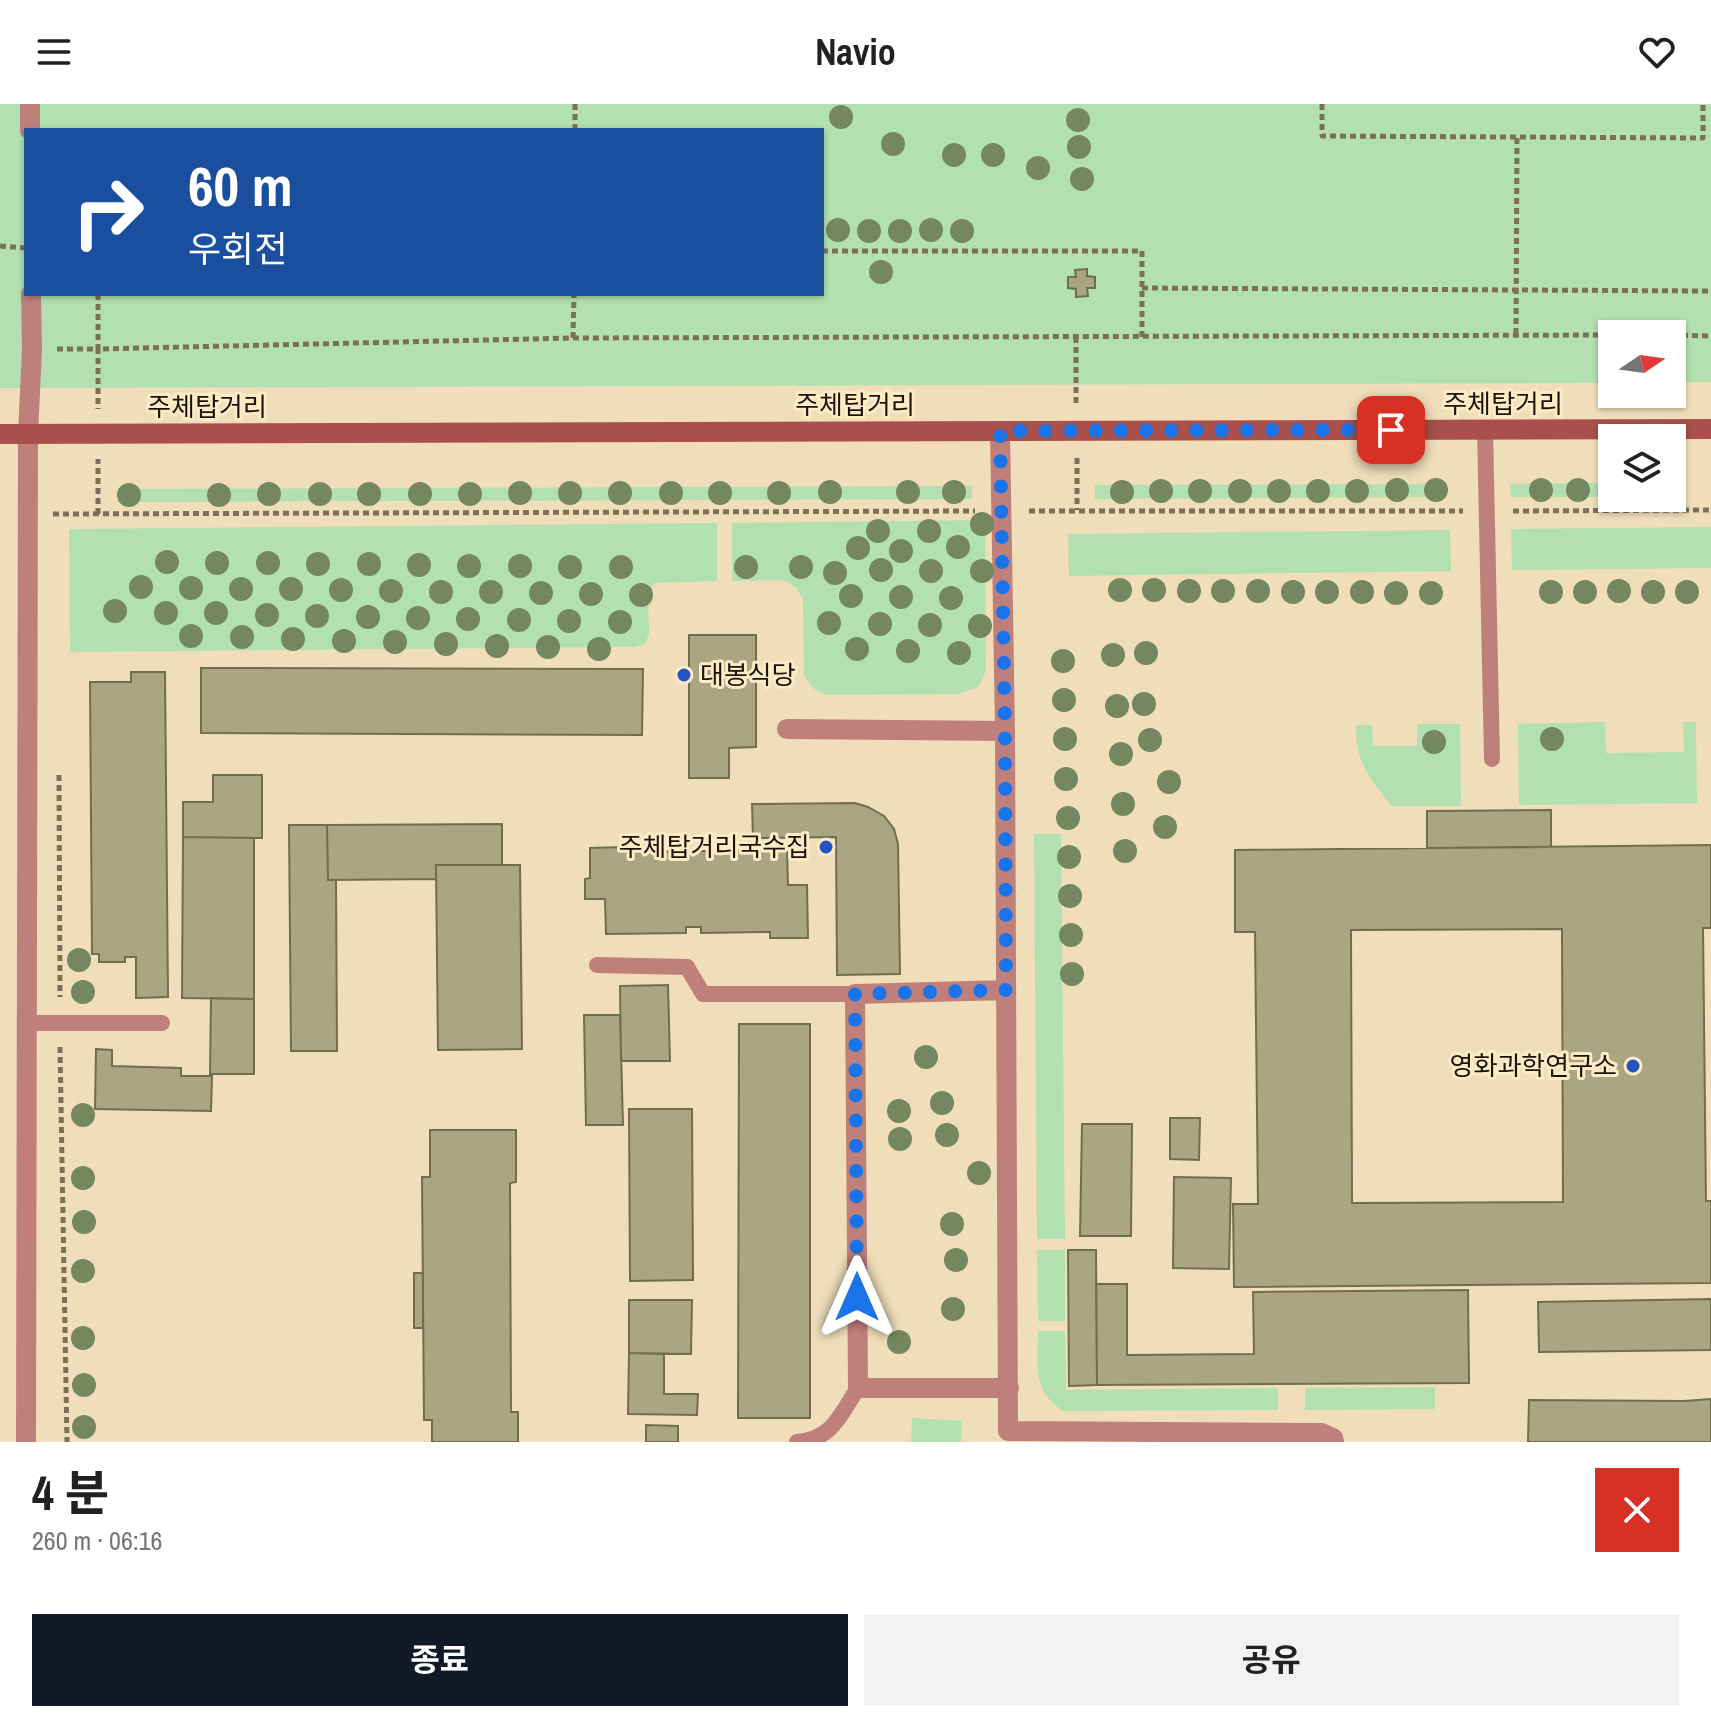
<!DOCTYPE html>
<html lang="ko">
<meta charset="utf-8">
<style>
:root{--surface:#fff;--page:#f2f2f2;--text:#202124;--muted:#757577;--accent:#111827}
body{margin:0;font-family:"Archivo Narrow","Noto Sans KR",sans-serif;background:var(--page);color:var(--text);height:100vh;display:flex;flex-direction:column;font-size:30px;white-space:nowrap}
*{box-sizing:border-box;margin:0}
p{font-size:26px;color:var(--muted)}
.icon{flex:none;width:44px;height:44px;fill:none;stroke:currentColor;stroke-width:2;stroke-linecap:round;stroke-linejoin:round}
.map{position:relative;height:1338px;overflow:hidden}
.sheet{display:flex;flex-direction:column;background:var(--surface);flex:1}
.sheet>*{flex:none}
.guide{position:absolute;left:24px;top:24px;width:800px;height:168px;border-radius:0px;box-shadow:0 2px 6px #0004;background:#1a4fa0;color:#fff;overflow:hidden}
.needle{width:52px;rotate:77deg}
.tools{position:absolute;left:1598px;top:216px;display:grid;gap:16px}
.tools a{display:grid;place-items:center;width:88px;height:88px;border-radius:0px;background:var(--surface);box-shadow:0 2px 6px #0004;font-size:40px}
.pin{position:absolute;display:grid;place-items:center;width:68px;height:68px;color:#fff;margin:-34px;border-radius:16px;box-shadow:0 4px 12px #0006}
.me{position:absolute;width:88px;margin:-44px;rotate:0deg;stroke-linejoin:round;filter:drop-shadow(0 0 6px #0008)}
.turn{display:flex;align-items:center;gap:28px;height:168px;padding:0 32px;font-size:36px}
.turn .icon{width:104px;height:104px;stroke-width:2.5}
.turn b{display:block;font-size:56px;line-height:68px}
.round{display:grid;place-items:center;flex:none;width:84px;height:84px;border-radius:0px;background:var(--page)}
.headline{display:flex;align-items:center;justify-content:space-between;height:136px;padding:0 32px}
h1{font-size:48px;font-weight:700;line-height:60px}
.action{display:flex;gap:16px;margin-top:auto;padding:16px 32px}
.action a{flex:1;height:92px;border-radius:0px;background:var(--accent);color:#fff;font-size:32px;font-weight:700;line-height:92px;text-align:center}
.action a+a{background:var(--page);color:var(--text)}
header{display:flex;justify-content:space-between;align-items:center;height:104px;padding:0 32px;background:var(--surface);font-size:36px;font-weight:700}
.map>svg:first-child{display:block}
</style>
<header><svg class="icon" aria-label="menu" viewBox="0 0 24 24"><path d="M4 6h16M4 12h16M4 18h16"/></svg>Navio<svg class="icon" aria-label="heart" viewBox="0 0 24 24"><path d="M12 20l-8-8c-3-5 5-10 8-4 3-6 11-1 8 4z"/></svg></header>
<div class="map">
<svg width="1711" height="1338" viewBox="0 0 1711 1338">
<rect width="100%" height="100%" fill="#f0deba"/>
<path fill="#b2e0b0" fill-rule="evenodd" d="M 0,0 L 1711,0 L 1711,278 L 1672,278 L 1672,230 L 1612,230 L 1612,279 L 0,284 ZM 26,26 L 822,26 L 822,190 L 26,190 Z
M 1612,379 L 1612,393 L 1511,393 L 1510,380 Z
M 1446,380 L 1446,393 L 1095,395 L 1095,381 Z
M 972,382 L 972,395 L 118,398 L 118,385 Z
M 985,416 L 986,567 L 978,583 L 958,590 L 827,591 L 814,585 L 804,571 L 803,495 L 796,483 L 783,476 L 732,477 L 732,419 Z
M 717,419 L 717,477 L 654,479 L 648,492 L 649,530 L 645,540 L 634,543 L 70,548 L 69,425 Z
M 1711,423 L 1711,464 L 1512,466 L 1511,425 Z
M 1450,426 L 1451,467 L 1069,472 L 1068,430 Z
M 1605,618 L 1606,649 L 1684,648 L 1683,618 L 1696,618 L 1697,699 L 1519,701 L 1518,620 Z
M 1417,620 L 1460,620 L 1461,702 L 1391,702 C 1369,671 1356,662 1356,621 L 1372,621 L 1373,642 L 1417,642 Z
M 1034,730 L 1061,730 L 1065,1135 L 1037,1135 Z
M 1037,1146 L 1065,1146 L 1065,1217 L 1038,1217 Z
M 1038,1227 L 1065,1227 L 1066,1286 L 1278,1284 L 1278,1306 L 1063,1307 C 1031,1285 1038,1262 1038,1227 Z
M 1435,1283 L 1435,1305 L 1305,1306 L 1305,1284 Z
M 912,1314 L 962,1317 L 961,1338 L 911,1338 Z"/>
<path fill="#a9a681" stroke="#716e4b" stroke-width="2" fill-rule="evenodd" d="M 1087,165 L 1087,172 L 1095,173 L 1095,184 L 1087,184 L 1088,192 L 1076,193 L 1076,185 L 1068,184 L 1068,173 L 1076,173 L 1075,166 Z
M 689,531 L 756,531 L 756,643 L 729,644 L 729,674 L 689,674 Z
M 201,564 L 643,565 L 642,631 L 201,629 Z
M 131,568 L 165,568 L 168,893 L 136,894 L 136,853 L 125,853 L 125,858 L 99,858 L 99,850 L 92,850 L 90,578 L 131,578 Z
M 213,671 L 262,671 L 262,734 L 183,733 L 183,698 L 213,698 Z
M 855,699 L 868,703 L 884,712 L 894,725 L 898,740 L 900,870 L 837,871 L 836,733 L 753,734 L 752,700 Z
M 1551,706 L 1551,743 L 1427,744 L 1427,707 Z
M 502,720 L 502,761 L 436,761 L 436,775 L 328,776 L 327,721 Z
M 289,721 L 327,721 L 328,776 L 336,776 L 337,947 L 291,947 Z
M 183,733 L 254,734 L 254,895 L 182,894 Z
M 1711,741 L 1711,824 L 1703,824 L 1706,1097 L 1711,1097 L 1711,1179 L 1234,1183 L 1233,1100 L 1258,1100 L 1255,828 L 1235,828 L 1235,746 ZM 1562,825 L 1563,1098 L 1352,1099 L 1351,826 Z
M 624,743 L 624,748 L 787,746 L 788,781 L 807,781 L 808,834 L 770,834 L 770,828 L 701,829 L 701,823 L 686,823 L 686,829 L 606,830 L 605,795 L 585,795 L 585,775 L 590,774 L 590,744 Z
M 436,761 L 520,761 L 522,945 L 438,946 Z
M 668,881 L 670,957 L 621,957 L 620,882 Z
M 211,894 L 254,895 L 254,970 L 210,970 Z
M 584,911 L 620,911 L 623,1021 L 586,1021 Z
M 739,920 L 810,920 L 810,1314 L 738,1314 Z
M 96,945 L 112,946 L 112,962 L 181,964 L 181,972 L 212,972 L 211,1007 L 95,1005 Z
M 629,1005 L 692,1005 L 693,1176 L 630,1177 Z
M 1170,1014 L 1200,1014 L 1199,1056 L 1170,1055 Z
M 1082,1020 L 1132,1020 L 1131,1132 L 1080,1132 Z
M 430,1026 L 516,1026 L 516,1078 L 510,1079 L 511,1308 L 518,1308 L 518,1338 L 432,1338 L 432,1316 L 424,1316 L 422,1073 L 430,1073 Z
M 1174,1073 L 1231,1074 L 1229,1165 L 1173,1164 Z
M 1068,1146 L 1096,1146 L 1097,1281 L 1069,1282 Z
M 414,1169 L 423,1169 L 423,1224 L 414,1224 Z
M 1096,1180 L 1127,1180 L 1127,1251 L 1254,1250 L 1253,1188 L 1468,1186 L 1469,1279 L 1097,1281 Z
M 1711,1195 L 1711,1246 L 1539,1248 L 1538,1198 Z
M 629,1196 L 692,1196 L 691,1250 L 629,1249 Z
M 629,1249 L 664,1250 L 664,1290 L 698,1290 L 697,1311 L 628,1310 Z
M 1711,1295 L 1711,1338 L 1528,1338 L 1529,1296 L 1684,1297 Z
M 646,1321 L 678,1322 L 678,1338 L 646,1338 Z"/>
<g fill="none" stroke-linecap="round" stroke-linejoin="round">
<path stroke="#7c7059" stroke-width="5" stroke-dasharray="6 4" stroke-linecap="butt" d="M 1322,0 L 1322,32 L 1703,34 L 1703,0
M 575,26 L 575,0
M 0,142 L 26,144
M 822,147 L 1142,147 L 1142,233
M 1142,184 L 1711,187
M 98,190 L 98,245 L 573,234 L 1612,231
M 1516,230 L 1517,33
M 1672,231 L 1711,232
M 1076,233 L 1076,300
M 573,234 L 574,190
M 57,245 L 98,245 L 98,305
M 1077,354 L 1077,406
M 1029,407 L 1463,407
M 1513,407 L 1711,406
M 53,410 L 975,407
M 98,410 L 98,355
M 59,671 L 60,893
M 60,943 L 67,1338"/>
<path stroke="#bf807c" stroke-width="16" d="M 1485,326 L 1492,655
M 597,861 L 687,863 L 703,890 L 855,890
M 26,919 L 162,919
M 797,1338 C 833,1335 840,1311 858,1284"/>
<path stroke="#bf807c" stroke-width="20" d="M 30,0 L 30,26
M 1000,327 L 1005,627 L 1008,1327 L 1322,1329 L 1333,1334 L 1334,1338
M 787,625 L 1005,627
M 1006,886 L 855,890 L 858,1284 L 1009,1284
M 26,1338 L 28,330 L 32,246 L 31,190"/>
<path stroke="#a94f4c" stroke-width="20" d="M 0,330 L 1711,325"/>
</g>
<g fill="#75875e">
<circle cx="841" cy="13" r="12"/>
<circle cx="1078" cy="16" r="12"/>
<circle cx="893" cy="40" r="12"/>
<circle cx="1079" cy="43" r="12"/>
<circle cx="954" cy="51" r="12"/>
<circle cx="993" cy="51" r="12"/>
<circle cx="1038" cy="64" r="12"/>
<circle cx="1082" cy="75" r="12"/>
<circle cx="838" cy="126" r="12"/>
<circle cx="931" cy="126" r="12"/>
<circle cx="869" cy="127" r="12"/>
<circle cx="900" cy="127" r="12"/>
<circle cx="962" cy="127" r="12"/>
<circle cx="881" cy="168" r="12"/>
<circle cx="1397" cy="386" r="12"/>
<circle cx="1436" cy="386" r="12"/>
<circle cx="1541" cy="386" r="12"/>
<circle cx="1578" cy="386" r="12"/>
<circle cx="1161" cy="387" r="12"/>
<circle cx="1200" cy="387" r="12"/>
<circle cx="1240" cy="387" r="12"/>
<circle cx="1279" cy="387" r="12"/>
<circle cx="1318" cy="387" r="12"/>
<circle cx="1357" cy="387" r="12"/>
<circle cx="830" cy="388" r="12"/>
<circle cx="908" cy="388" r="12"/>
<circle cx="954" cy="388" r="12"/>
<circle cx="1122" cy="388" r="12"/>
<circle cx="520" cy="389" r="12"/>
<circle cx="570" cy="389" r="12"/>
<circle cx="620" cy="389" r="12"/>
<circle cx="671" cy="389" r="12"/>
<circle cx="720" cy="389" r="12"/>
<circle cx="779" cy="389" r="12"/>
<circle cx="269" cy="390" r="12"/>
<circle cx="320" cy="390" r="12"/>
<circle cx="369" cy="390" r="12"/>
<circle cx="420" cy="390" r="12"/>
<circle cx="470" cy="390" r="12"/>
<circle cx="129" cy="391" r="12"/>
<circle cx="219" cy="391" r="12"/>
<circle cx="982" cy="420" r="12"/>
<circle cx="878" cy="427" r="12"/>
<circle cx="929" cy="427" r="12"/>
<circle cx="958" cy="443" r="12"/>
<circle cx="858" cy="444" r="12"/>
<circle cx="901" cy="447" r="12"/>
<circle cx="167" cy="458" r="12"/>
<circle cx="217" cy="459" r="12"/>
<circle cx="268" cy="459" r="12"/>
<circle cx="318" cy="460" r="12"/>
<circle cx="369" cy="460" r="12"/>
<circle cx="419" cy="461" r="12"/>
<circle cx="469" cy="462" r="12"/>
<circle cx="520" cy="462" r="12"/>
<circle cx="570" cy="463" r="12"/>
<circle cx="621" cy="463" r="12"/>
<circle cx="746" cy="463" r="12"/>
<circle cx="801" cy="463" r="12"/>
<circle cx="881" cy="466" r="12"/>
<circle cx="931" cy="467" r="12"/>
<circle cx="982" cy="467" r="12"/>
<circle cx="835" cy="469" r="12"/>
<circle cx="141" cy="483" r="12"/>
<circle cx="191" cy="484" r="12"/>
<circle cx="241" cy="485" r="12"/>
<circle cx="291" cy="485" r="12"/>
<circle cx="341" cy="486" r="12"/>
<circle cx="1120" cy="486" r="12"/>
<circle cx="1154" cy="486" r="12"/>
<circle cx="391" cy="487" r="12"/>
<circle cx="1189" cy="487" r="12"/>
<circle cx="1223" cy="487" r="12"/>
<circle cx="1258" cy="487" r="12"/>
<circle cx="1619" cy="487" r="12"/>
<circle cx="441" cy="488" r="12"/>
<circle cx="491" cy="488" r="12"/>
<circle cx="1293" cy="488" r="12"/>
<circle cx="1327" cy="488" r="12"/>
<circle cx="1362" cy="488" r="12"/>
<circle cx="1551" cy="488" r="12"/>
<circle cx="1585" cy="488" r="12"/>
<circle cx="1653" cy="488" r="12"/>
<circle cx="1687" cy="488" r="12"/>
<circle cx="541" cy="489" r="12"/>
<circle cx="1396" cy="489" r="12"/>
<circle cx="1431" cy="489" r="12"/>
<circle cx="591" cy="490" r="12"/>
<circle cx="641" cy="491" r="12"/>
<circle cx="851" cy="492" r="12"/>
<circle cx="901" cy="493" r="12"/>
<circle cx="951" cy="494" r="12"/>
<circle cx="115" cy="507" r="12"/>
<circle cx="166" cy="509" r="12"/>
<circle cx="216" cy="509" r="12"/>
<circle cx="267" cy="511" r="12"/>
<circle cx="317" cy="512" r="12"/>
<circle cx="368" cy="513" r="12"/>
<circle cx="418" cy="514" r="12"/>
<circle cx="468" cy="515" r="12"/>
<circle cx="519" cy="516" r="12"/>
<circle cx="569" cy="517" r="12"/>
<circle cx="620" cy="518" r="12"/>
<circle cx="829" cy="519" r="12"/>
<circle cx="880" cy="520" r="12"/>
<circle cx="930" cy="521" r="12"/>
<circle cx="980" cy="522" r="12"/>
<circle cx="191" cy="532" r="12"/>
<circle cx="242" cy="533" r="12"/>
<circle cx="293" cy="535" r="12"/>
<circle cx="344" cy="537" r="12"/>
<circle cx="395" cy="538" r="12"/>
<circle cx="446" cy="540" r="12"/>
<circle cx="497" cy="542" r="12"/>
<circle cx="548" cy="543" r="12"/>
<circle cx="599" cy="545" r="12"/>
<circle cx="857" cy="545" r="12"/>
<circle cx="908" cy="547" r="12"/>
<circle cx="959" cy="549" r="12"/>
<circle cx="1146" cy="549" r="12"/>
<circle cx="1113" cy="551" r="12"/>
<circle cx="1063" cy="557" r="12"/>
<circle cx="1064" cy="596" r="12"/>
<circle cx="1144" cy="600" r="12"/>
<circle cx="1117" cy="602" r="12"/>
<circle cx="1065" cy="635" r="12"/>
<circle cx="1552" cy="635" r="12"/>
<circle cx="1150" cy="636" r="12"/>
<circle cx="1434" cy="638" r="12"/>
<circle cx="1121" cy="650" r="12"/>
<circle cx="1066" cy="675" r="12"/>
<circle cx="1169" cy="678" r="12"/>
<circle cx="1123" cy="700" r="12"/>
<circle cx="1068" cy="714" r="12"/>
<circle cx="1165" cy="723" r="12"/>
<circle cx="1125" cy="747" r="12"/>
<circle cx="1069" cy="753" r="12"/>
<circle cx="1070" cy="792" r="12"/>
<circle cx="1071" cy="831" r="12"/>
<circle cx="79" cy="856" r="12"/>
<circle cx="1072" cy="870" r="12"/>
<circle cx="83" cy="888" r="12"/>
<circle cx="926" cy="953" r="12"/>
<circle cx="942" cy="999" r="12"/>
<circle cx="899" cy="1007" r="12"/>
<circle cx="83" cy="1011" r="12"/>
<circle cx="947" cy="1031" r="12"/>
<circle cx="900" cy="1035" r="12"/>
<circle cx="979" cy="1069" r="12"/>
<circle cx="83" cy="1074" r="12"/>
<circle cx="84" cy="1118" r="12"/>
<circle cx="952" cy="1120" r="12"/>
<circle cx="956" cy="1156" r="12"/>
<circle cx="83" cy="1167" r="12"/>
<circle cx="953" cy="1205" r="12"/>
<circle cx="83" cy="1234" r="12"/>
<circle cx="899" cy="1238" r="12"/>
<circle cx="84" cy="1281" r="12"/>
<circle cx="84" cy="1323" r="12"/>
</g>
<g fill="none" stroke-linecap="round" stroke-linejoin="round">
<path stroke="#1a73e8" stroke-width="14" stroke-dasharray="0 25.2" d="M 857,1193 L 855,890 L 1006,886 L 1005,627 L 1000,327 L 1391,326"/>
</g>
<g fill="#2553c1" stroke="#fdebc6" stroke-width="3">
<circle cx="684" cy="571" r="8"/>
<circle cx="826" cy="743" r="8"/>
<circle cx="1633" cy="962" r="8"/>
</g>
<g text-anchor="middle" stroke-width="6" stroke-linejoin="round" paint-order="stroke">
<g font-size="26" fill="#1a1307" stroke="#fdebc6">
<text x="1503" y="309">주체탑거리</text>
<text x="855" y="310">주체탑거리</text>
<text x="207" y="312">주체탑거리</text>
</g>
<g font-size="26" fill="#1a1307" stroke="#fdebc6" text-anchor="end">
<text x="700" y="580" text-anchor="start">대봉식당</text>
<text x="810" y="752">주체탑거리국수집</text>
<text x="1617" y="971">영화과학연구소</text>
</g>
</g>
</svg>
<div class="tools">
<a><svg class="needle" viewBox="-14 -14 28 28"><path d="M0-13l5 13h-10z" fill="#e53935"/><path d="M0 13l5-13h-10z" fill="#757577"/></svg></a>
<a><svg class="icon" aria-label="layers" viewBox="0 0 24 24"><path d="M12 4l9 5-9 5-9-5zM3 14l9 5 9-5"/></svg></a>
</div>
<div class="pin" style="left:1391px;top:326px;background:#d93025"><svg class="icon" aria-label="arrive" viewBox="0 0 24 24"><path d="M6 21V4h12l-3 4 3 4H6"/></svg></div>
<svg class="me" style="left:857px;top:1193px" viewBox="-20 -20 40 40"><path d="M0-17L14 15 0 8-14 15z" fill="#1a73e8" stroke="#fff" stroke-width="4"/></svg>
<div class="guide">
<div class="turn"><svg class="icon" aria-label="right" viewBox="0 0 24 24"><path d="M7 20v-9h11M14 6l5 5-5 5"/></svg><div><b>60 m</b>우회전</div></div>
</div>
</div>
<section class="sheet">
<div class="headline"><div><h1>4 분</h1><p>260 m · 06:16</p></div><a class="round" style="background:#d93025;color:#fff"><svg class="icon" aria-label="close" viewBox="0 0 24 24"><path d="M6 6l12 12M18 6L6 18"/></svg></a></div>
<div class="action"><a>종료</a><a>공유</a></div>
</section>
